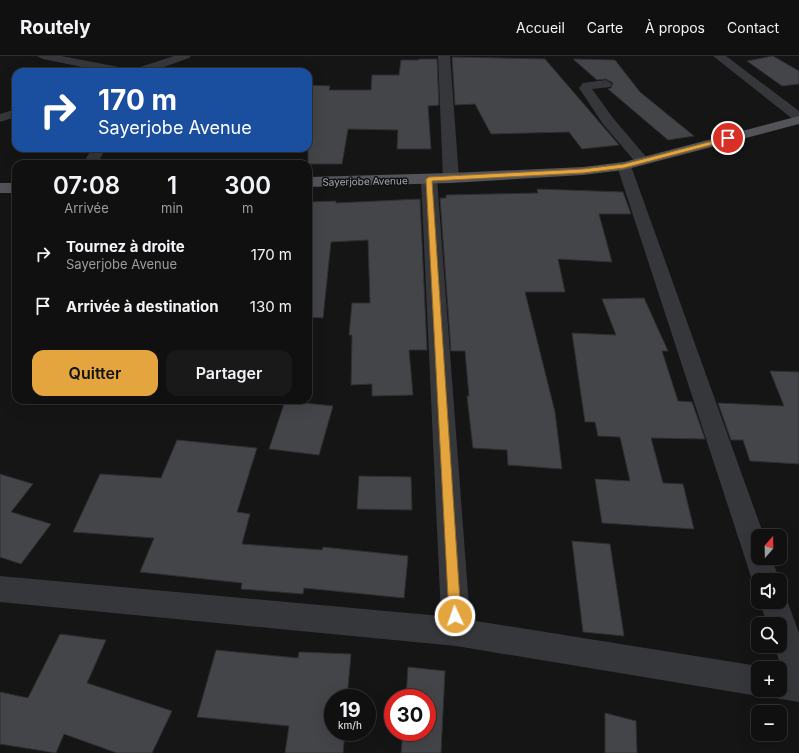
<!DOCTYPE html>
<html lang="fr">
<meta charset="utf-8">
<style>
:root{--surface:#101010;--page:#191919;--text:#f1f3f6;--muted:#9c9d9f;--line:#303030;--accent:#e4a53e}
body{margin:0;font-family:Inter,sans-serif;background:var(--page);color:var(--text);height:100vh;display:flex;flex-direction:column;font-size:15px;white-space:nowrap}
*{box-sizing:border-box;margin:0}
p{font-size:13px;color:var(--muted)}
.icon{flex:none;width:22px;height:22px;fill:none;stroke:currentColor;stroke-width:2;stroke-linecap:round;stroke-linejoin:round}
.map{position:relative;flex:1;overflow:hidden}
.side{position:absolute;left:12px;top:104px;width:300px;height:244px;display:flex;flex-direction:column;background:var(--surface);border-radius:12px;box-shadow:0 4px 16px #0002,0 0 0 1px var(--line)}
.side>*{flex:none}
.guide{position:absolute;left:12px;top:12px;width:300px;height:84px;border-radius:12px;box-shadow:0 4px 16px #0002,0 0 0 1px var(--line);background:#1a4fa0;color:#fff;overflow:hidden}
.needle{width:26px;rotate:20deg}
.tools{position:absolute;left:751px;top:473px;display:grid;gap:8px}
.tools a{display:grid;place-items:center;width:36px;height:36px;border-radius:8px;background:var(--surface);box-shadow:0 4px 16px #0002,0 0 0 1px var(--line);font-size:20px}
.speed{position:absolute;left:324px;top:633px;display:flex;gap:8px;font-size:20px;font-weight:700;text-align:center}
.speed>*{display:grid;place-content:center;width:52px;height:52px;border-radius:50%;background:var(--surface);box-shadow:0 4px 16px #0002,0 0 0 1px var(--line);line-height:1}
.speed small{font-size:10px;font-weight:400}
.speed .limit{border:6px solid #d22;background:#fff;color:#111}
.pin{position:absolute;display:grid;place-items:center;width:34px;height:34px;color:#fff;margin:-17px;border:2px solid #fff;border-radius:50%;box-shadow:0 1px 4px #0007}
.me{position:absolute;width:44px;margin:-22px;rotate:357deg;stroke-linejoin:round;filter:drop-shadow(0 0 3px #0008)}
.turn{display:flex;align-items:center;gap:14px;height:84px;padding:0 20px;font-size:18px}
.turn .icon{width:52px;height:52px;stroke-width:2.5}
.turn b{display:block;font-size:28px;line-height:34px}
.eta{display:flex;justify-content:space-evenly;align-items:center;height:68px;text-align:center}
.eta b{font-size:24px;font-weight:600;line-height:28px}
.action{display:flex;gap:8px;margin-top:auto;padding:8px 20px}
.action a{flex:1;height:46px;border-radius:12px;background:var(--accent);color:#111;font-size:16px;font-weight:600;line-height:46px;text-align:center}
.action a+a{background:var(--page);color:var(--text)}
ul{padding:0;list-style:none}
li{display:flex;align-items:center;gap:12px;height:52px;padding:0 20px}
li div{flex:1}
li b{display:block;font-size:15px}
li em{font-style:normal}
header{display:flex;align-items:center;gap:24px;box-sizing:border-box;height:56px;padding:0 20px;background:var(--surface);border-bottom:1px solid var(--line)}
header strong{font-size:19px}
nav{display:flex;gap:22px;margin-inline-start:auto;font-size:14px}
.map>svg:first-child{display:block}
</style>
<header>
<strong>Routely</strong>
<nav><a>Accueil</a><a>Carte</a><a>À propos</a><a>Contact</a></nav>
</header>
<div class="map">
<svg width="799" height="697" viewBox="0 0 799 697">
<rect width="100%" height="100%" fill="#151516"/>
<path fill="#444549" stroke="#2f2f32" d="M 773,0 L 799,15 L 799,28 L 782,30 L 747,5 Z
M 452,1 L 545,3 L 619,89 L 582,93 L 569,76 L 491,78 L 475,48 L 455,49 Z
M 419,3 L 437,3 L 439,49 L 428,50 L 431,93 L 397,93 L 398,74 L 348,73 L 342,108 L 308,108 L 308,29 L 330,30 L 329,34 L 371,34 L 372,19 L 399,19 L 401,4 L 418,4 Z
M 573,3 L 615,4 L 640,36 L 694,80 L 668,84 L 608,33 L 611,32 L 613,27 L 606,23 L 597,24 Z
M 537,133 L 623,136 L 631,158 L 599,158 L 612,206 L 558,203 L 565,236 L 525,236 L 555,356 L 562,413 L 508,409 L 507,394 L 473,392 L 467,340 L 469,340 L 465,295 L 451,295 L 440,142 L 446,142 L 446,139 L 538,137 Z
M 420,143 L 427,294 L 409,294 L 413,339 L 372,340 L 372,328 L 351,329 L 352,279 L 349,279 L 352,247 L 370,247 L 368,184 L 331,186 L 323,262 L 308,261 L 308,146 L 336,145 L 336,147 Z
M 644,242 L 668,295 L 662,295 L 678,345 L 692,346 L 705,383 L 651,382 L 663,427 L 683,428 L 694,473 L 602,467 L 595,423 L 630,425 L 620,381 L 598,380 L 595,366 L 585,366 L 572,277 L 616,279 L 602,243 Z
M 770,315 L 799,316 L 799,408 L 750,405 L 743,384 L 731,384 L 718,347 L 784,350 Z
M 285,345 L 333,350 L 319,399 L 269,393 Z
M 177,384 L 257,392 L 237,456 L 250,458 L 242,488 L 322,494 L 323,491 L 408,500 L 404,542 L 304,532 L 303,538 L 241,533 L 242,527 L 140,516 L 154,482 L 73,476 L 100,418 L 161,422 Z
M 0,418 L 33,428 L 11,456 L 51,468 L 21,508 L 0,501 Z
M 359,420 L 411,421 L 412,454 L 357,453 Z
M 572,485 L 610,488 L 624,580 L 583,576 Z
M 60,578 L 106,584 L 87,627 L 172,655 L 152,697 L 117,697 L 64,678 L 56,697 L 0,688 L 0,636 L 28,642 Z
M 216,594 L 298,602 L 299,596 L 351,598 L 347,642 L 333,642 L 333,676 L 345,676 L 343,697 L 285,697 L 289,670 L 197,661 Z
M 408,611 L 445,615 L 441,697 L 401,697 L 403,676 L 427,676 L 427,642 L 406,642 Z
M 605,657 L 636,665 L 637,697 L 605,697 Z"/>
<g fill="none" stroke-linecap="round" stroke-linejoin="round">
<path fill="#36373b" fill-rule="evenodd" d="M 37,0 L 61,0 L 124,12 L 130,16 L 106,16 L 43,3 Z
M 174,0 L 191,0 L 189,2 L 150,16 L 132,16 L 134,13 Z
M 438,0 L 450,0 L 459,122 L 456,125 L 446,125 L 443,122 Z
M 713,0 L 726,0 L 799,55 L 799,65 L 794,64 Z
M 606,24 L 612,28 L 610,31 L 592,33 L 613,62 L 647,102 L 649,105 L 647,108 L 637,108 L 603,68 L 579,32 L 583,27 Z
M 16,53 L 16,61 L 0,66 L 0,58 Z
M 92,92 L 106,92 L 97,108 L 83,108 Z
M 624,106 L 629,107 L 631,110 L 764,480 L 758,480 L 758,502 L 771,502 L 780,524 L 758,524 L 758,534 L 752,524 L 745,502 L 617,110 L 619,107 Z
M 429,118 L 434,120 L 437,123 L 470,564 L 758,610 L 763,612 L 758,612 L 758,634 L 780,634 L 780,613 L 782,613 L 774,590 L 780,590 L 780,568 L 767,568 L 760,546 L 780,546 L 780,535 L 784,536 L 799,577 L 799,646 L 780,643 L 769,639 L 768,636 L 758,640 L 456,590 L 0,546 L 0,520 L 441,560 L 421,123 L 424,120 Z"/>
<path fill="#52545a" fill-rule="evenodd" d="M 799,60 L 799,68 L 624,114 L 583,119 L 451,127 L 308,131 L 308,121 L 451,117 L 583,111 L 624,106 Z
M 0,127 L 16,127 L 16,137 L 0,137 Z"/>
</g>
<path fill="#e4a53e" stroke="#946b28" d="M 728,81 L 730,84 L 624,112 L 583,117 L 432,125 L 461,560 L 459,564 L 455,566 L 451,564 L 449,560 L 426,123 L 429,121 L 583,113 L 624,108 Z"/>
<g text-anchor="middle" stroke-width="3" stroke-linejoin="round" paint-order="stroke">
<g font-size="10" fill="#a7acb5" stroke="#101011">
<text transform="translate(365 125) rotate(-1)" y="4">Sayerjobe Avenue</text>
</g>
</g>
</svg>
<div class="tools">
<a><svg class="needle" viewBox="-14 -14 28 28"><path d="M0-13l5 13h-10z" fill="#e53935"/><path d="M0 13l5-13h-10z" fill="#9c9d9f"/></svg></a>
<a><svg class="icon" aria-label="sound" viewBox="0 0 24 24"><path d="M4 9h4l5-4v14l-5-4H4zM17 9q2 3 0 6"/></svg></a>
<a><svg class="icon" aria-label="search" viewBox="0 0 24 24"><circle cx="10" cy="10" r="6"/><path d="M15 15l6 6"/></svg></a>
<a>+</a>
<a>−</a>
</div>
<div class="speed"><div>19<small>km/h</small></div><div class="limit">30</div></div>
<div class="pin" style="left:728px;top:82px;background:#d93025"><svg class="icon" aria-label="arrive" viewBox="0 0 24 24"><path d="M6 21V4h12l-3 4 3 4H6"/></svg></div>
<svg class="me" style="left:455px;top:560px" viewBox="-20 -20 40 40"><circle r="17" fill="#e4a53e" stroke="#fff" stroke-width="3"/><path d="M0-11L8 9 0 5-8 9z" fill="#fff"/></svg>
<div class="guide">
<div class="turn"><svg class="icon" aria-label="right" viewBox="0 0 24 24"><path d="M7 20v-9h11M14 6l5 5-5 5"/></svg><div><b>170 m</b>Sayerjobe Avenue</div></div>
</div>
<section class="side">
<div class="eta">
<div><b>07:08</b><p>Arrivée</p></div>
<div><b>1</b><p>min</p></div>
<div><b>300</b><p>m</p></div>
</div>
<ul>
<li><svg class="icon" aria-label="right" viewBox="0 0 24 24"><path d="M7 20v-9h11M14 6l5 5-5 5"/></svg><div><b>Tournez à droite</b><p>Sayerjobe Avenue</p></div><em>170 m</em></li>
<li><svg class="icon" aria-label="arrive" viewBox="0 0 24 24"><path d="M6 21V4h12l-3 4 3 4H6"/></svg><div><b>Arrivée à destination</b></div><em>130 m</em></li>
</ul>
<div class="action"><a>Quitter</a><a>Partager</a></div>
</section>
</div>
